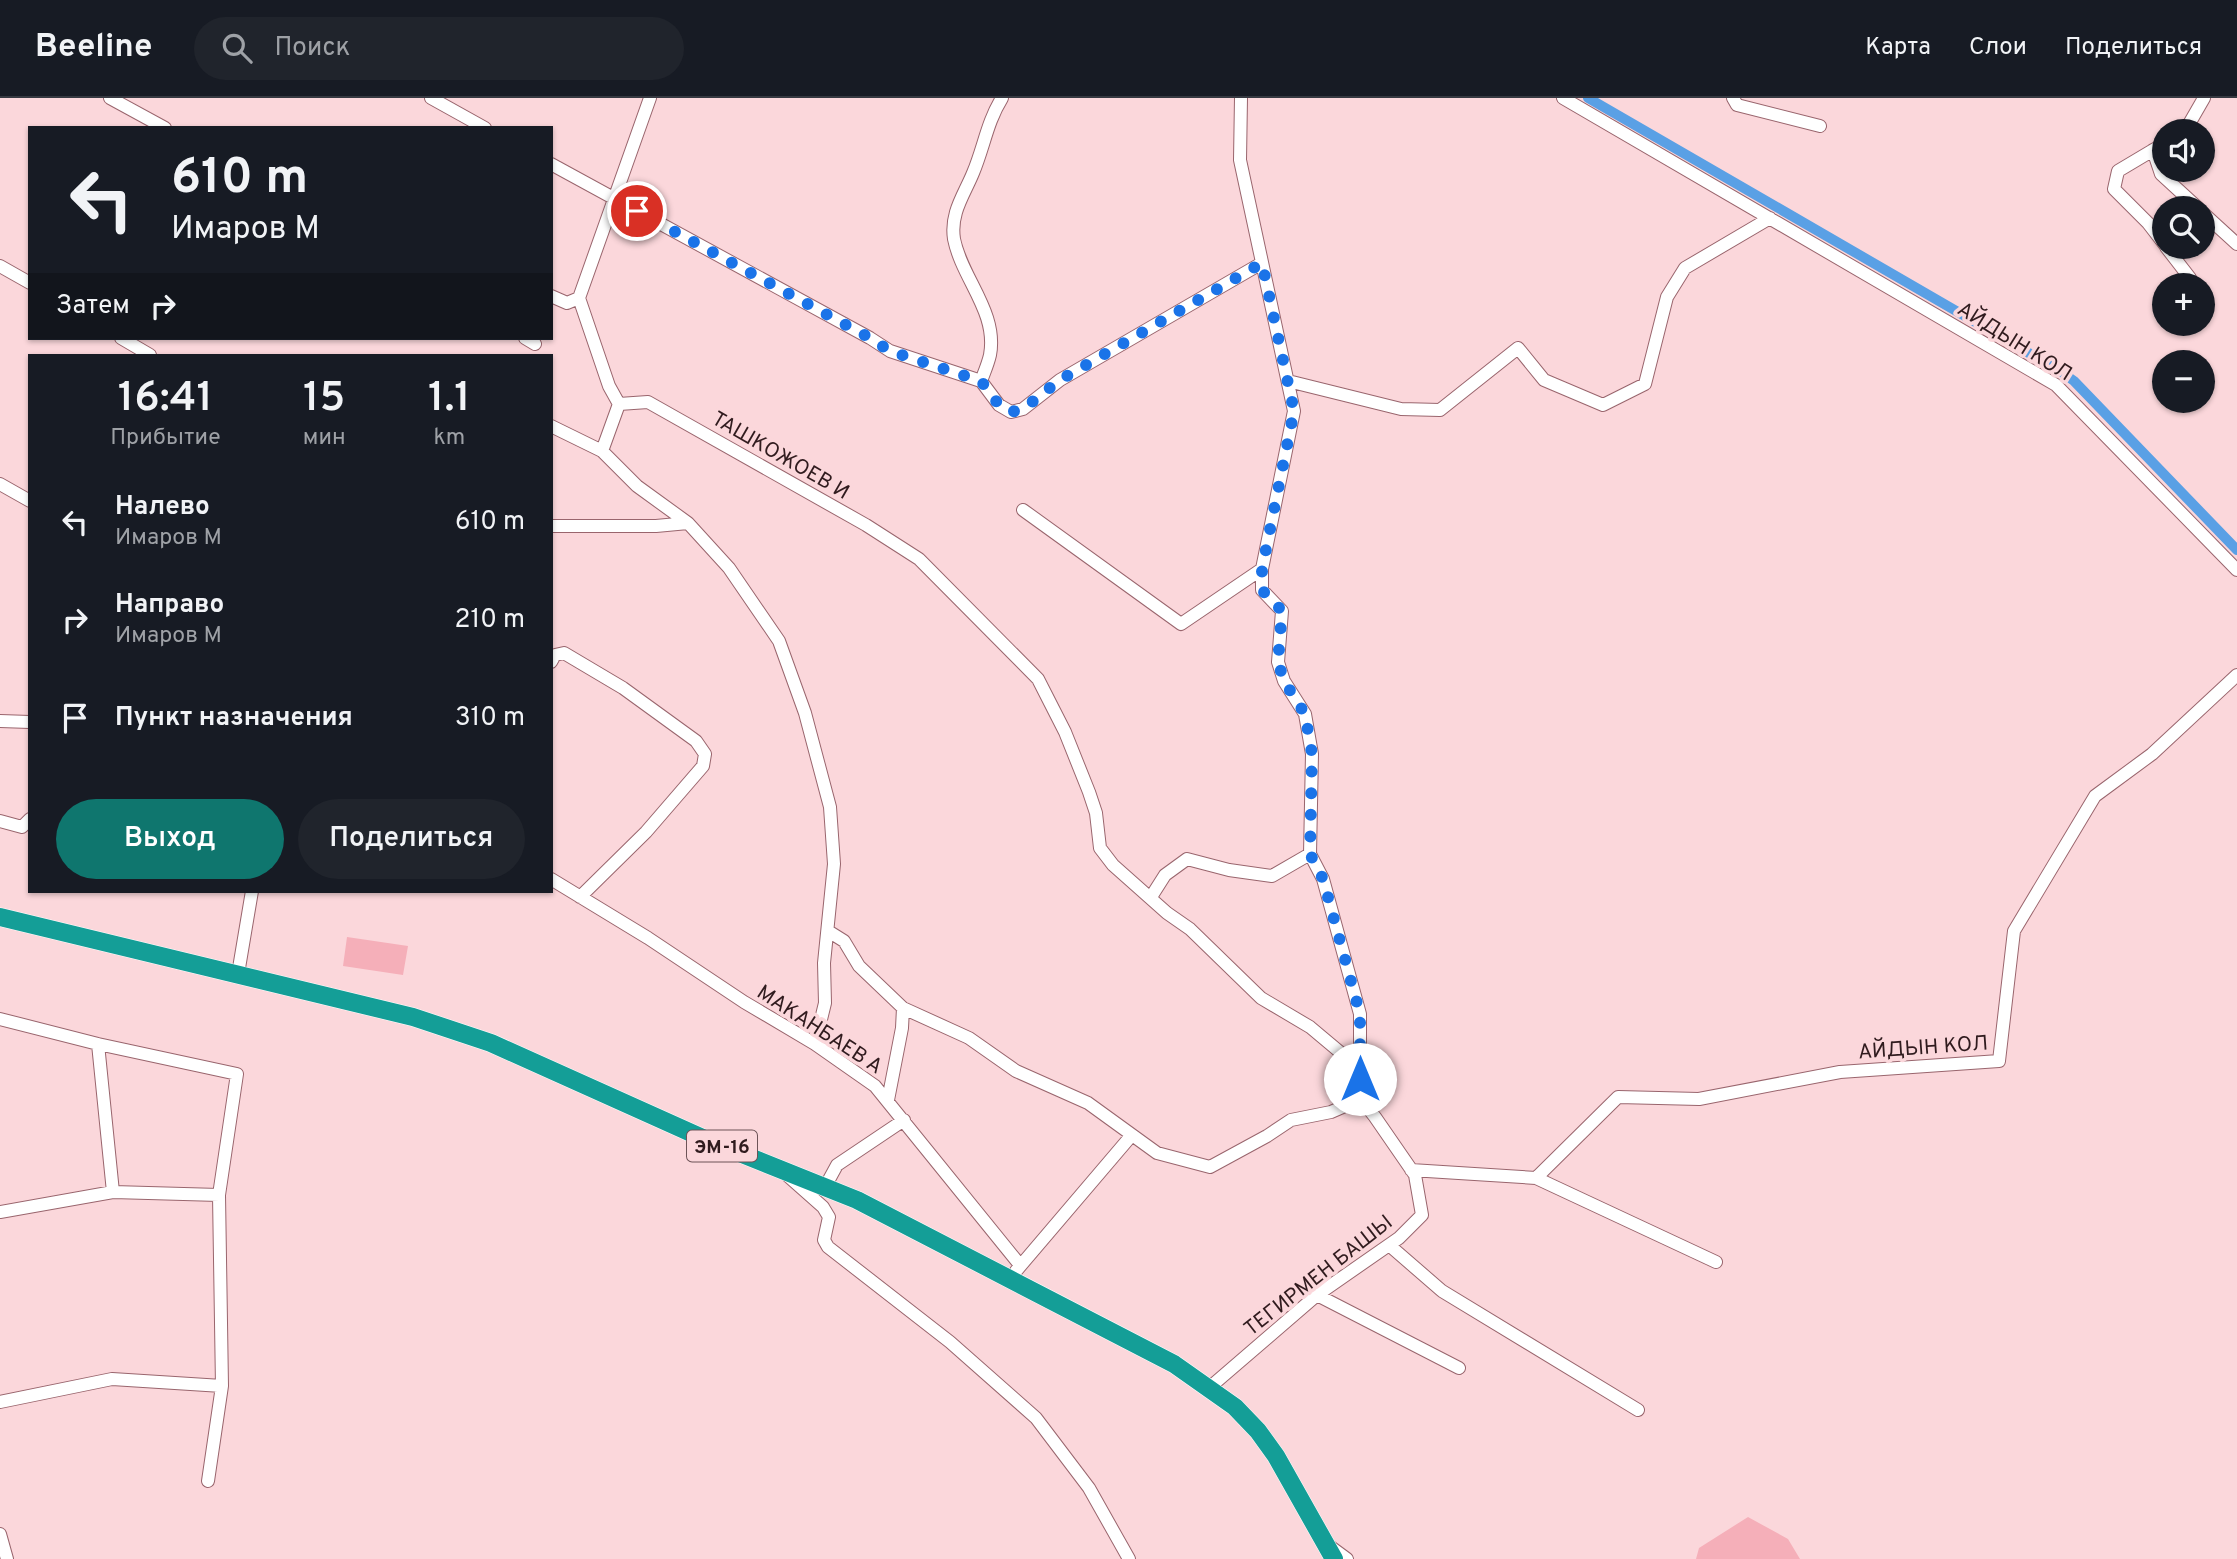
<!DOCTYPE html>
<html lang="ru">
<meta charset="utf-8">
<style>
:root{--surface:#171b24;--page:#20242c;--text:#f1f3f6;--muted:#9ea1a6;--line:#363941;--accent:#0f766e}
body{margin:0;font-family:Overpass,sans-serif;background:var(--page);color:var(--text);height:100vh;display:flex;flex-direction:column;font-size:26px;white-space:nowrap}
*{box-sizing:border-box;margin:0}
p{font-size:23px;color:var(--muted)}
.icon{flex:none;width:38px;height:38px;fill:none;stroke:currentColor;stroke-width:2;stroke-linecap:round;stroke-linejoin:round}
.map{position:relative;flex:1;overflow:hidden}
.sheet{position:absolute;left:28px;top:256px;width:525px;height:539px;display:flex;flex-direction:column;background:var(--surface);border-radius:0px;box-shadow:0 2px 5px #0004}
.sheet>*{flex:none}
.top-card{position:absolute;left:28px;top:28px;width:525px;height:214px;border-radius:0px;box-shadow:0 2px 5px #0004;background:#171b24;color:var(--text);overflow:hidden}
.buttons{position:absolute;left:2152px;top:21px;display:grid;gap:14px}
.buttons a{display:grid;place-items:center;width:63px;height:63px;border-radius:50%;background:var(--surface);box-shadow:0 2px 5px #0004;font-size:35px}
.pin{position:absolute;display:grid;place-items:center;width:60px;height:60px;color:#fff;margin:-30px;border:4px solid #fff;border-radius:50%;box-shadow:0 2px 7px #0007}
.me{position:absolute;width:77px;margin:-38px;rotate:0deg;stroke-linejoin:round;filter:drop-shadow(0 0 5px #0008)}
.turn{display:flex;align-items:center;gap:24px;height:147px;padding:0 28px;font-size:32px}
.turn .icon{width:91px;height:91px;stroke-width:2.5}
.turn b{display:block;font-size:49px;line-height:60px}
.then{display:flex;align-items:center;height:66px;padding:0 28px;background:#0003;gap:14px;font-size:26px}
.eta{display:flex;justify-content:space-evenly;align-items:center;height:119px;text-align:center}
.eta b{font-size:42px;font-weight:600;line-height:49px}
.cta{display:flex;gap:14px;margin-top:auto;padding:14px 28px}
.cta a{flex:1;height:80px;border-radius:42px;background:var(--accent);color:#fff;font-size:28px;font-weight:600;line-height:80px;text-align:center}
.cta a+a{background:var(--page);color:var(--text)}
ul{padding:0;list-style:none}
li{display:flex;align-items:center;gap:21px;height:98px;padding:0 28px}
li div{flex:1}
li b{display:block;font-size:26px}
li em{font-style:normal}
header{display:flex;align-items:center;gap:42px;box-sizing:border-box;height:98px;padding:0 35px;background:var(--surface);border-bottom:2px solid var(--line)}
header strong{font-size:33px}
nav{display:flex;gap:38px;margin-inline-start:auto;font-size:24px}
.search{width:490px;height:63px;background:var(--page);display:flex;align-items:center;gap:18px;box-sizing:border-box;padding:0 24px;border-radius:38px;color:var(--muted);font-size:26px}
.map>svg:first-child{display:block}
</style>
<header>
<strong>Beeline</strong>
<div class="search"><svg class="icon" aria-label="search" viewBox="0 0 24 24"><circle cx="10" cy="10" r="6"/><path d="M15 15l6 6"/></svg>Поиск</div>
<nav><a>Карта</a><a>Слои</a><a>Поделиться</a></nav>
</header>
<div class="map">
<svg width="2237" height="1461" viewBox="0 0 2237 1461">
<rect width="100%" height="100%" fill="#fbd7db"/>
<path fill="#f5afb9" d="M 347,839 L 408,848 L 403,877 L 343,868 Z
M 1748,1419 L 1788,1441 L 1800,1461 L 1696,1461 L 1699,1450 Z"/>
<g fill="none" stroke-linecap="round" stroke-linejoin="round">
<path stroke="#5aa0e5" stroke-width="10" d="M 1588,0 L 2060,273 L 2074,283 L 2237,452"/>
<g stroke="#99656d" stroke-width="14">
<path id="minor" d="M 110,0 L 165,30
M 431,0 L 485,30
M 1563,0 L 2056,287 L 2237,472
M 1733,0 L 1737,7 L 1820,28
M 2185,33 L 2204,0
M 2165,45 L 2118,73 L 2114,91 L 2148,125 L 2165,147
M 2153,52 L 2161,76 L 2198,110
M 551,66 L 870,240 L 890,253 L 981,283 L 999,307 L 1011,314 L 1023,311 L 1060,282 L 1262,165
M 2203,115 L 2237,146
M 2166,149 L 2190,180
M 0,168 L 30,185
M 551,198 L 567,205 L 579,200
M 579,200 L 650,0
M 579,200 L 609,288 L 619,306
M 121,240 L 150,257
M 525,240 L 535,246
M 981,283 C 984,275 988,266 990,257 C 998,214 962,181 954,141 C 950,115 964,97 973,75 C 984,49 987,24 1002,0
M 1288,283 L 1401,311 L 1440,312 L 1518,250 L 1544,282 L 1603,307 L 1645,286 L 1667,199 L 1685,170 L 1770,120
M 619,306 L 648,304 L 866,427 L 919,461 L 1038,581 L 1065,634 L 1089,694 L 1096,715 L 1100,750 L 1113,767 L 1167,815 L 1190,831 L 1261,900 L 1310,929 L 1341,955 L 1360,981
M 551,328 L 602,353 L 637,388 L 688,425 L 729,470 L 779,543 L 805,615 L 830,709 L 834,766 L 824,865 L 825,905 L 815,946
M 602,353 L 619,306
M 0,386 L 30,403
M 1023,412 L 1181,526 L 1262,471
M 551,428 L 656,428 L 688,425
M 551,564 L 555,557 L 564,555 L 623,590 L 696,643 L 705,656 L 703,668 L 646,734 L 580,799
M 0,623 L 30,624
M 0,723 L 22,729 L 30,721
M 551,781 L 648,840 L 744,904 L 815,946 L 875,988 L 1020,1167
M 1151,799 L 1165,777 L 1187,761 L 1229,772 L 1272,778 L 1310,756
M 828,833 L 844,843 L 859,868 L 903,910 L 969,940 L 1016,973 L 1088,1005 L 1157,1055 L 1210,1069 L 1267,1038 L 1291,1022 L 1331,1014 L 1354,1004 L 1356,995
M 238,876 L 252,793
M 0,921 L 98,946 L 237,976 L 219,1097 L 222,1288 L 208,1383
M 98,946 L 113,1094
M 888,1002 L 902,930 L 903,910
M 1411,1072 L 1536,1080 L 1618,999 L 1699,1001 L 1840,974 L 1999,963 L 2014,833 L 2095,698 L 2152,656 L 2237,577
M 788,1078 L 823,1109 L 829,1119 L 824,1142 L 828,1149 L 950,1244 L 1036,1320 L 1089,1390 L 1129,1461
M 1536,1080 L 1716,1164
M 825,1089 L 837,1067 L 904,1022
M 0,1114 L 113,1094 L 219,1097
M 1389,1147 L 1442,1193 L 1638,1312
M 1016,1173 L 1131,1038
M 1317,1197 L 1459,1270
M 1209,1290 L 1317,1197 L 1399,1140 L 1422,1117 L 1415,1077 L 1375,1019 L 1356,995 L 1360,981 L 1360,916 L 1323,781 L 1310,756 L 1312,656 L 1305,616 L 1284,583 L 1278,564 L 1282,513 L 1262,492 L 1262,471 L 1294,313 L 1240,62 L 1241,0
M 0,1304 L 112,1281 L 222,1288
M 0,1436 L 7,1461
M 1328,1447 L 1347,1461"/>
</g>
<g stroke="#fff" stroke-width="19">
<path id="highway" d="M 0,819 L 413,919 L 491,945 L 707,1042 L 857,1102 L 1174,1266 L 1235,1309 L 1258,1333 L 1276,1358 L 1334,1461"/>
</g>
<use href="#minor" stroke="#fff" stroke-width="12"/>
<use href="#highway" stroke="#149e97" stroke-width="18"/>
</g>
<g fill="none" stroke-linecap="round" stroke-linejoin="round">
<path stroke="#1a73e8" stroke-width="12" stroke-dasharray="0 21.6" d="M 637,113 L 870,240 L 890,253 L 981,283 L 999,307 L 1011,314 L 1023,311 L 1060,282 L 1262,165 L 1294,313 L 1262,471 L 1262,492 L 1282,513 L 1278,564 L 1284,583 L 1305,616 L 1312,656 L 1310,756 L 1323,781 L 1360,916 L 1360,981"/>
</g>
<g text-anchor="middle" stroke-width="7" stroke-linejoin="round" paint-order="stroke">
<rect fill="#fbd7db" stroke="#6d5357" stroke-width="2" x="687" y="1032.5" width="70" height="31" rx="5"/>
<g font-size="19" font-weight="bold" fill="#301b1e">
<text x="722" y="1055">ЭМ-16</text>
</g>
<g font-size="21" fill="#301b1e" stroke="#fbd7db">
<text transform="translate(2015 243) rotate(32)" y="7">АЙДЫН КОЛ</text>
<text transform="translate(781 357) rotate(30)" y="7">ТАШКОЖОЕВ И</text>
<text transform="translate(820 931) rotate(33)" y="7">МАКАНБАЕВ А</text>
<text transform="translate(1923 949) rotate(-4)" y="7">АЙДЫН КОЛ</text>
<text transform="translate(1318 1177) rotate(-38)" y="7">ТЕГИРМЕН БАШЫ</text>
</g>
</g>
</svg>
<div class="buttons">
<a><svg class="icon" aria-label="sound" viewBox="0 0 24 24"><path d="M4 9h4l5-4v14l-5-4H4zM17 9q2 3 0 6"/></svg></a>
<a><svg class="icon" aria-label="search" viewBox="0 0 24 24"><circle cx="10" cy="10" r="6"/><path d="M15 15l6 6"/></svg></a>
<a>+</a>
<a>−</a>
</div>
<div class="pin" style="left:637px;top:113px;background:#d93025"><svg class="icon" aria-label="arrive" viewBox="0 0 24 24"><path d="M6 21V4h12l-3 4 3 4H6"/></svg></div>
<svg class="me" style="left:1360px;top:981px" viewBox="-20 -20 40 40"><circle r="19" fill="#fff"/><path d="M0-13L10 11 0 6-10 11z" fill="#1a73e8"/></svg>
<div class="top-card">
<div class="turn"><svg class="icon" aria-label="left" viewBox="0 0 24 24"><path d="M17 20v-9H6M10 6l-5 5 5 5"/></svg><div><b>610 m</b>Имаров М</div></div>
<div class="then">Затем<svg class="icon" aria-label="right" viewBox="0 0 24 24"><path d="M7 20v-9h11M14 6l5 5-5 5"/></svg></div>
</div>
<section class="sheet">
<div class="eta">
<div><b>16:41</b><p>Прибытие</p></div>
<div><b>15</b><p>мин</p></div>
<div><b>1.1</b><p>km</p></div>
</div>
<ul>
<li><svg class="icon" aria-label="left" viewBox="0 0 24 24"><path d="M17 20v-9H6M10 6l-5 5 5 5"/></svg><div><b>Налево</b><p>Имаров М</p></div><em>610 m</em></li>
<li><svg class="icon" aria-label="right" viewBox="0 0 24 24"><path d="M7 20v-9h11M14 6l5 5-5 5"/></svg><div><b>Направо</b><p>Имаров М</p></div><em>210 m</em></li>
<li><svg class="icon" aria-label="arrive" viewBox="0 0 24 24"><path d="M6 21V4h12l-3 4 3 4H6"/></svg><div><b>Пункт назначения</b></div><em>310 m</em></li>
</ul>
<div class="cta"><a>Выход</a><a>Поделиться</a></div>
</section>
</div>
